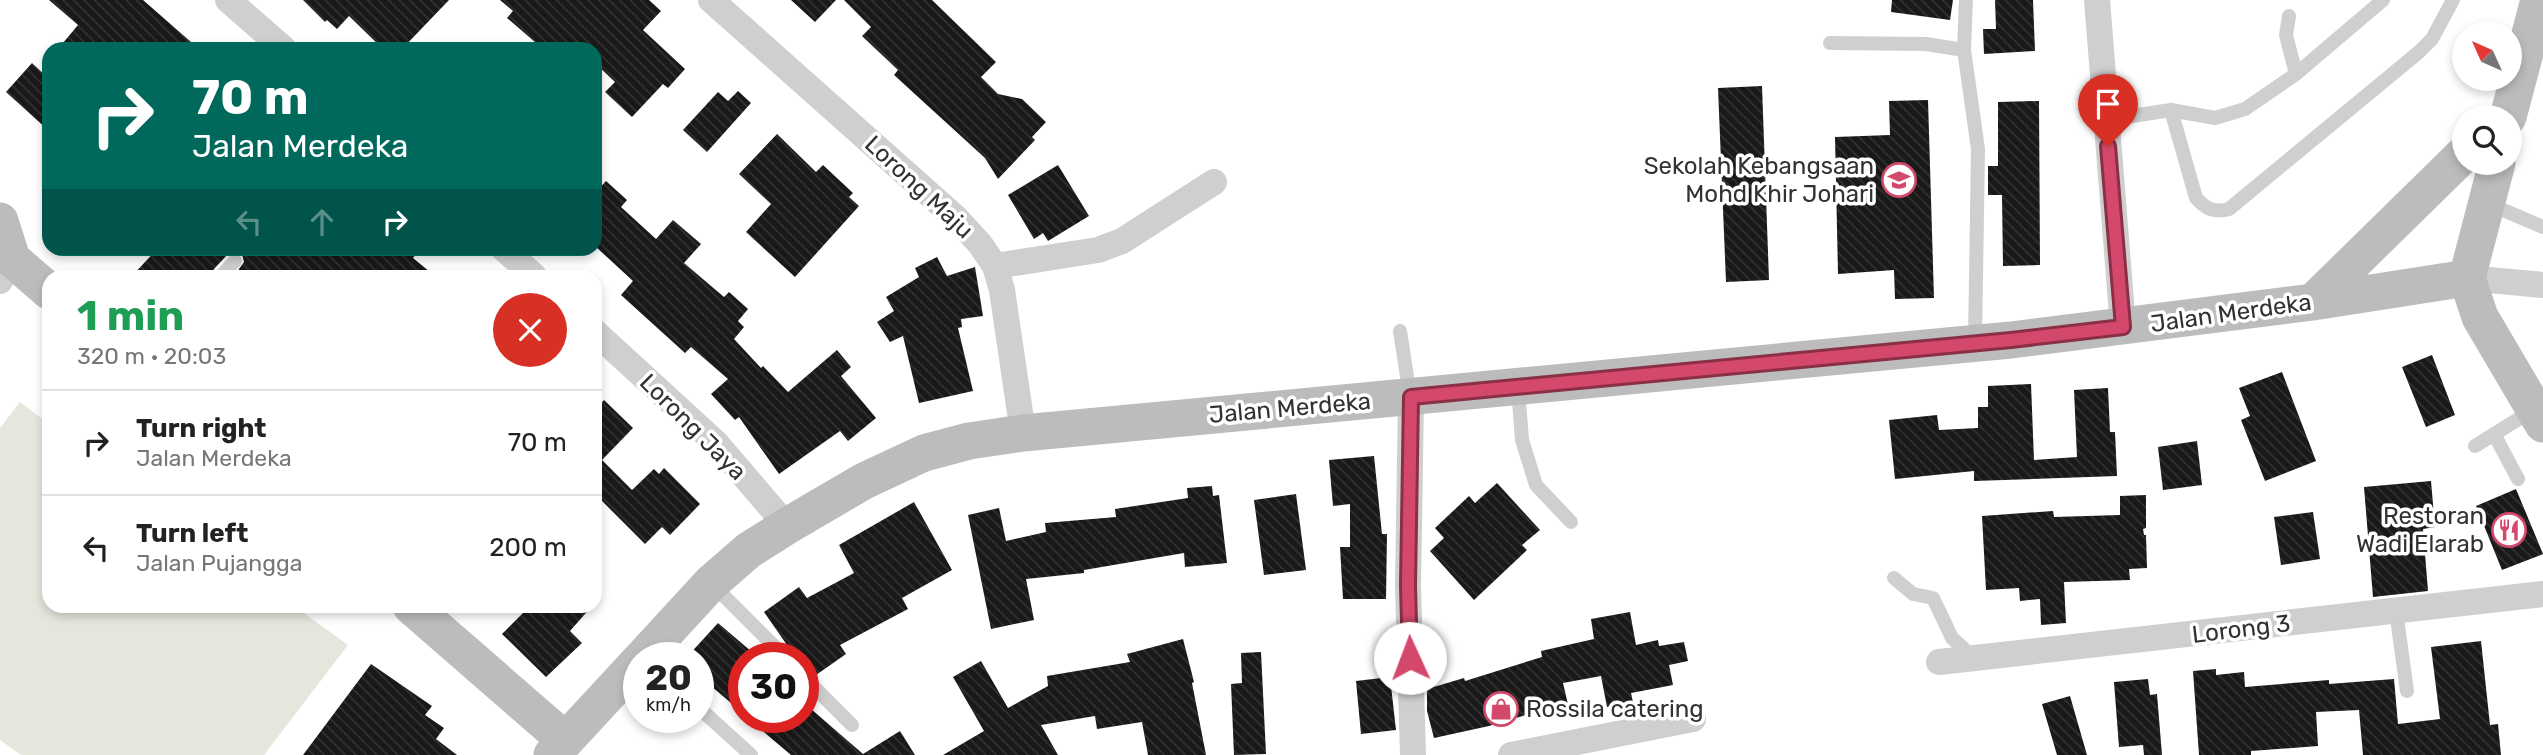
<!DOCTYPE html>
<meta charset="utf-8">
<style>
:root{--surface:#fff;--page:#f2f2f2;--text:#222;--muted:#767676;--line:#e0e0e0}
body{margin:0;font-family:Rubik,sans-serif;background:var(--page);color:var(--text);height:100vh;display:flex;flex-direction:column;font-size:26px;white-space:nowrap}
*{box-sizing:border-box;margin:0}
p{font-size:23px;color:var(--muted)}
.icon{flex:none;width:38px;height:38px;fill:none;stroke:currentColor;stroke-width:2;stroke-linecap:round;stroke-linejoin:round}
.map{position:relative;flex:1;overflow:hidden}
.side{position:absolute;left:42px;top:270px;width:560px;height:343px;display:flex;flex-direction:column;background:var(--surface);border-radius:21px;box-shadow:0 4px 10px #0003}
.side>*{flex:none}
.banner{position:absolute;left:42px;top:42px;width:560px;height:214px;border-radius:21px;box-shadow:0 4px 10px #0003;background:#00695c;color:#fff;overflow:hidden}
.needle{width:46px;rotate:315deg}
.controls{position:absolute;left:2452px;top:21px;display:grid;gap:14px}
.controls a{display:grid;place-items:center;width:70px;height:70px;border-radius:50%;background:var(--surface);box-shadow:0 4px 10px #0003;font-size:35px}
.speed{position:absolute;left:623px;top:642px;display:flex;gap:14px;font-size:35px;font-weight:700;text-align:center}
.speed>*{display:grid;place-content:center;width:91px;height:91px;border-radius:50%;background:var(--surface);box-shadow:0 4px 10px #0003;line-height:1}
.speed small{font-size:18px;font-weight:400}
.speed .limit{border:10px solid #d22;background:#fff;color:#111}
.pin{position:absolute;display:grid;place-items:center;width:60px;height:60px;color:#fff;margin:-72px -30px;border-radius:50% 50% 50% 0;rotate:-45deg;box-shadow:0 0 7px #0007}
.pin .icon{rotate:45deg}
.me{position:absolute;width:77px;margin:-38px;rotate:358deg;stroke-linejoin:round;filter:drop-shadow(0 0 5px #0008)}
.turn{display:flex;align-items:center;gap:24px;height:147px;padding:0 35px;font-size:32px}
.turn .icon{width:91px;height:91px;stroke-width:2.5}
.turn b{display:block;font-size:49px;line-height:60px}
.lanes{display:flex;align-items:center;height:66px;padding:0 35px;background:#0003;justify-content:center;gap:35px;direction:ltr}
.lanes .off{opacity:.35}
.round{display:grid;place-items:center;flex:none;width:74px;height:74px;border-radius:37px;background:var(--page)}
.headline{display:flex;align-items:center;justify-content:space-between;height:119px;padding:0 35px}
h1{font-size:42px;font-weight:700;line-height:52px;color:#1e9e55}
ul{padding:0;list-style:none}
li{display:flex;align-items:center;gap:21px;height:105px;padding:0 35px;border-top:2px solid var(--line)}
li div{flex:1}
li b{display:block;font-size:26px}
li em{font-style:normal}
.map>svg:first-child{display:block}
</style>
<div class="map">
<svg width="2543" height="755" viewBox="0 0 2543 755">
<defs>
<pattern id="building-back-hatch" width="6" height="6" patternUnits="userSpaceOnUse" patternTransform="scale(1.75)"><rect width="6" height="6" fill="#191919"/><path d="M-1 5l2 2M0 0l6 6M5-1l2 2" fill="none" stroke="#323232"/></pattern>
</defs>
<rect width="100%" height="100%" fill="#fff"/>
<path fill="#e4e8dc" d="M 20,402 L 49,424 L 49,606 L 294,606 L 348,645 L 264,755 L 21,755 L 0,740 L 0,428 Z"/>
<path fill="url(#building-back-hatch)" d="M 49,0 L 143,0 L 199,49 L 58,49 L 78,25 Z
M 303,0 L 449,0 L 402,49 L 383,49 L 349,16 L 337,29 L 327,20 L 325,22 Z
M 500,0 L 649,0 L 661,11 L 643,30 L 685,69 L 668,88 L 663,84 L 632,117 L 605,92 L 615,82 L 595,63 L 595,49 L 543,49 L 507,18 L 513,11 Z
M 791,0 L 836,0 L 815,22 Z
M 844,0 L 932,0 L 996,62 L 981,77 L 998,94 L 1022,99 L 1046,122 L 1032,137 L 1035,140 L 998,179 L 985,158 L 894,75 L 898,70 L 862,36 L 871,27 Z
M 1892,0 L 1953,0 L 1950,20 L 1891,12 Z
M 1995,0 L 2033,0 L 2035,51 L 1984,54 L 1983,29 L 1996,29 Z
M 32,63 L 49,79 L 49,131 L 6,92 Z
M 1762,86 L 1769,280 L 1726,282 L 1718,88 Z
M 738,91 L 751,103 L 707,152 L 683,130 L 718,92 L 728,101 Z
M 1928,100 L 1934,298 L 1895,299 L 1894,270 L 1838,274 L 1835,137 L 1890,135 L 1889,101 Z
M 2039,101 L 2040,265 L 2003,266 L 2002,195 L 1988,195 L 1988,166 L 1998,166 L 1998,102 Z
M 777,134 L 816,172 L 823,165 L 853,193 L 849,197 L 859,206 L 795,277 L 746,232 L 771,204 L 739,174 Z
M 1058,165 L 1089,216 L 1048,241 L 1043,233 L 1034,239 L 1008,195 Z
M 606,181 L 627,200 L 621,207 L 656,239 L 673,220 L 701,244 L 684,263 L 724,297 L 729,292 L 748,309 L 738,321 L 744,327 L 734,339 L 761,368 L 763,366 L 788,392 L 837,350 L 851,367 L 841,376 L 876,418 L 848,441 L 840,431 L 779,474 L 739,417 L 735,420 L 711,394 L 728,379 L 691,347 L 685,353 L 621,295 L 633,281 L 595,246 L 595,193 Z
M 158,248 L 421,248 L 413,258 L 435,276 L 234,276 L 244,262 L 242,254 L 236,252 L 228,254 L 214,269 L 212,276 L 132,276 Z
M 937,257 L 947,276 L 975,267 L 983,316 L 961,319 L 962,327 L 958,328 L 973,391 L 919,403 L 903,336 L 890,342 L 877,322 L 894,311 L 886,297 L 919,277 L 915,268 Z
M 2432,355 L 2455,415 L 2426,427 L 2402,367 Z
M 2282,372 L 2316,461 L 2265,481 L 2241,420 L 2250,416 L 2239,388 Z
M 2031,384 L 2034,460 L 2077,457 L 2074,390 L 2108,388 L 2110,432 L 2115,432 L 2117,476 L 1974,481 L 1974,471 L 1895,479 L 1889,420 L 1937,415 L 1939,430 L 1978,428 L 1978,407 L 1988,407 L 1988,386 Z
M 604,400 L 633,428 L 602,460 L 632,490 L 654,469 L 659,474 L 664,468 L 700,504 L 670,535 L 662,527 L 645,544 L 595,494 L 595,410 Z
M 2197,441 L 2202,485 L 2163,490 L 2158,447 Z
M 1374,456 L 1382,534 L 1387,534 L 1386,599 L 1343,599 L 1340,547 L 1350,547 L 1350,504 L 1333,506 L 1329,460 Z
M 2431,481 L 2435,527 L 2423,529 L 2428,591 L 2373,597 L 2364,487 Z
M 1497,483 L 1540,530 L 1522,545 L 1527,550 L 1474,600 L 1430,551 L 1444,538 L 1435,528 L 1469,496 L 1475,503 Z
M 1212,486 L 1213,496 L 1219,495 L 1227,563 L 1185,567 L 1184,553 L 1084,570 L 1084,573 L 1026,579 L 1034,620 L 991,629 L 968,515 L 999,508 L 1006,541 L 1046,532 L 1045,523 L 1116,517 L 1115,509 L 1188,498 L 1187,488 Z
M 2516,489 L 2543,554 L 2502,570 L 2476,506 Z
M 1296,494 L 1306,570 L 1264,575 L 1254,500 Z
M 2146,495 L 2146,528 L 2143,529 L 2144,535 L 2146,535 L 2147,568 L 2129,569 L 2130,580 L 2064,582 L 2066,623 L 2041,625 L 2040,599 L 2020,601 L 2019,588 L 1986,590 L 1982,516 L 2053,511 L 2054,517 L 2120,515 L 2120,496 Z
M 914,502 L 952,570 L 902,598 L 908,609 L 840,645 L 846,654 L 816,675 L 803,667 L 803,658 L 796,658 L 764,612 L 799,587 L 807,598 L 854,573 L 839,545 Z
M 2313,512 L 2320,559 L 2281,565 L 2274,517 Z
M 530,606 L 592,606 L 570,631 L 582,643 L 546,677 L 502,634 Z
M 1630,612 L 1636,645 L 1658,640 L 1659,646 L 1684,642 L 1688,661 L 1669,665 L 1673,685 L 1631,693 L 1633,702 L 1607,707 L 1601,676 L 1563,683 L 1570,713 L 1548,718 L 1546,709 L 1489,726 L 1434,738 L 1427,711 L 1427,689 L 1464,678 L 1465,681 L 1542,657 L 1541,651 L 1594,639 L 1591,619 Z
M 718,623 L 759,658 L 744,658 L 744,714 L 698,675 L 698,658 L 686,658 Z
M 1183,639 L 1194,682 L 1192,683 L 1206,755 L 1148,755 L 1142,722 L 1097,729 L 1095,716 L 1041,725 L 1058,755 L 943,755 L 984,731 L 953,677 L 981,661 L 1008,708 L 1048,686 L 1047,676 L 1130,662 L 1127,654 Z
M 2481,641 L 2490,725 L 2498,724 L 2501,755 L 2363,755 L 2359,710 L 2316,712 L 2318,746 L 2251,751 L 2251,755 L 2199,755 L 2193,671 L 2216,669 L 2216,675 L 2244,672 L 2245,687 L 2329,680 L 2329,684 L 2394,679 L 2398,724 L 2440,719 L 2431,647 Z
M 1261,652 L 1266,754 L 1234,755 L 1231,684 L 1242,683 L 1241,653 Z
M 371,664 L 432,706 L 425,715 L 444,728 L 436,739 L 457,755 L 303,755 Z
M 1390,677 L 1396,730 L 1361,734 L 1356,681 Z
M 2148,679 L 2150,695 L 2157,694 L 2162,755 L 2144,755 L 2143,745 L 2119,747 L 2114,682 Z
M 2070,696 L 2087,755 L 2057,755 L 2042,704 Z
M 803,702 L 863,754 L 900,731 L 915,755 L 791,755 L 747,718 L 803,718 Z"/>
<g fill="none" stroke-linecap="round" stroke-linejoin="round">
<path stroke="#cfcfcf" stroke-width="14" d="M 2289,16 L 2286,35 L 2296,74
M 1830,43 L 1926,44 L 1964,50 L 1978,149 L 1975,342
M 1964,50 L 1966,0
M 2171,110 L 2196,198 C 2206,209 2214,213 2229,209 L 2419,52 L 2432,39 L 2453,0
M 2106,120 L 2171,110 L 2215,118 L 2245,109 L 2296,74 L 2383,0
M 2487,203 L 2543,227
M 221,276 L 235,261
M 1400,331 L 1410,396
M 1518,388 L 1522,440 L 1536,485 L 1571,522
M 2494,434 L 2518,479
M 2475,446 L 2533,410
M 1894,578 L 1913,594 L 1933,598 L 1952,638 L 1974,658
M 712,584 L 786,658
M 2396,611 L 2407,691
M 803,676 L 852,725
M 698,707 L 751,755"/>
<path stroke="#cfcfcf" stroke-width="26" d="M 228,0 L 284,49
M 711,0 L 956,218 L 980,244 L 995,266 L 1002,290 L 1023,433
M 2097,0 L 2123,327
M 503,248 L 534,276
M 995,266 L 1098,250 L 1122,241 L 1214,182
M 2467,278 L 2543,285
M 0,281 L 12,259
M 595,332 L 716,443 L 787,526
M 1411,397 L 1408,586 L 1413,755
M 1939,662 L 2543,594
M 1511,755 L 1693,719"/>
<path stroke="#bcbcbc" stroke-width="37" d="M 2508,117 L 2539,0
M 0,221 L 12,259 L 49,291
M 2467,278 L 2480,317 L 2543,424
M 2467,278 L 2497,163
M 2313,302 L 2464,154
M 411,606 L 565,740
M 642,658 L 711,583 L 749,550 L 787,526 L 864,481 L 924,453 L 969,441 L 1023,433 L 2011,340 L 2313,302 L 2467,278
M 552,755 L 639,661"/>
</g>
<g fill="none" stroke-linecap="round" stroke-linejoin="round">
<g stroke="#8a2f46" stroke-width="18">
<path id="route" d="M 1410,658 L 1408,586 L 1411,397 L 2011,340 L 2123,327 L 2108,146"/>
</g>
<use href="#route" stroke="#d4496b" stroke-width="12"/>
</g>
<defs>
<g id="school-ring" transform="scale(1.75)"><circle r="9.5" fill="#fff" stroke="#d4496b" stroke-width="1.5"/><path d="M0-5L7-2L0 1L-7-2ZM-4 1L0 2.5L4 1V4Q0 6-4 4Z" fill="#d4496b"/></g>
<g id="restaurant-ring" transform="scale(1.75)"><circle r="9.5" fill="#fff" stroke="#d4496b" stroke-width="1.5"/><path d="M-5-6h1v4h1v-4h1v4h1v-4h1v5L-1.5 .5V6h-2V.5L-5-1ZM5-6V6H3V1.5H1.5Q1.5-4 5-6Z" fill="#d4496b"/></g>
<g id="shop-ring" transform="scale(1.75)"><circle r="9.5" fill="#fff" stroke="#d4496b" stroke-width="1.5"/><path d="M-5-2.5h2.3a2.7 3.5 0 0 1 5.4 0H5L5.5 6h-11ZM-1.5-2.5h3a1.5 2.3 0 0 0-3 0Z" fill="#d4496b"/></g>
</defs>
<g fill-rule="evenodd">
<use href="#school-ring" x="1899" y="180"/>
<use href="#restaurant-ring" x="2509" y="530"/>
<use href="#shop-ring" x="1501" y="709"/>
</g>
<g text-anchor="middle" stroke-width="7" stroke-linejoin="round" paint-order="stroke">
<g font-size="24" fill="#323232" stroke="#fff" text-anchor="end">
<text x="1874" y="174">Sekolah Kebangsaan<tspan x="1874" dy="28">Mohd Khir Johari</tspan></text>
<text x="2484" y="524">Restoran<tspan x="2484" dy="28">Wadi Elarab</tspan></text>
<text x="1526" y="717" text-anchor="start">Rossila catering</text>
</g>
<g font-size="24" fill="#323232" stroke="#fff">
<text transform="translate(919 187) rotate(43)" y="8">Lorong Maju</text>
<text transform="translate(2231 313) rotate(-8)" y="8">Jalan Merdeka</text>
<text transform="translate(1290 408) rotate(-5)" y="8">Jalan Merdeka</text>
<text transform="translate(693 427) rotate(45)" y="8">Lorong Jaya</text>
<text transform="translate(2241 629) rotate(-7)" y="8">Lorong 3</text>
</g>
</g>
</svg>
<div class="controls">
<a><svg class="needle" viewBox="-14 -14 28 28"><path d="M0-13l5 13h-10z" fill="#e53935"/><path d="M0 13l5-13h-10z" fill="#767676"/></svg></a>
<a><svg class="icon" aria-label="search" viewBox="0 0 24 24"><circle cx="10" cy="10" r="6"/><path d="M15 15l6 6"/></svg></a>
</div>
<div class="speed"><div>20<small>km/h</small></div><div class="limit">30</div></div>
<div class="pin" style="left:2108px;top:146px;background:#d93025"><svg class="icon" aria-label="arrive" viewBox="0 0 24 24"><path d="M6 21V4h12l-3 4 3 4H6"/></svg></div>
<svg class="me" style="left:1410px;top:658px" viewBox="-20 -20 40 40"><circle r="19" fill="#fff"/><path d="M0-13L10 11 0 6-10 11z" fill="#d4496b"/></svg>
<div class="banner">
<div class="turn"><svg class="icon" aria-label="right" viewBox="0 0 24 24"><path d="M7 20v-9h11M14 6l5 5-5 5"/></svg><div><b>70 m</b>Jalan Merdeka</div></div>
<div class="lanes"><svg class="icon off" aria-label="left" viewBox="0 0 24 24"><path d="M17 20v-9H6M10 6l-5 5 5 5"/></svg><svg class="icon off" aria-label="ahead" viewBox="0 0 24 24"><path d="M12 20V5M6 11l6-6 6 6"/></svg><svg class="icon" aria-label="right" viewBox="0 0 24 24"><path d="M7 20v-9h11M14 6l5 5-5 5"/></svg></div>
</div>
<section class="side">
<div class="headline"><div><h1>1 min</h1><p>320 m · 20:03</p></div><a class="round" style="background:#d93025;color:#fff"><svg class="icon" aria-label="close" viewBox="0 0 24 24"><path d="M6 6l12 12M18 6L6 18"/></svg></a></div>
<ul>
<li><svg class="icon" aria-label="right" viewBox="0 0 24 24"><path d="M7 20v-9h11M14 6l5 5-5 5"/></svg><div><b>Turn right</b><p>Jalan Merdeka</p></div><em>70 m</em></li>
<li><svg class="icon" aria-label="left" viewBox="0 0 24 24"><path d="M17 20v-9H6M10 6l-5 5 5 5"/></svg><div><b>Turn left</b><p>Jalan Pujangga</p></div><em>200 m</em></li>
</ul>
</section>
</div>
